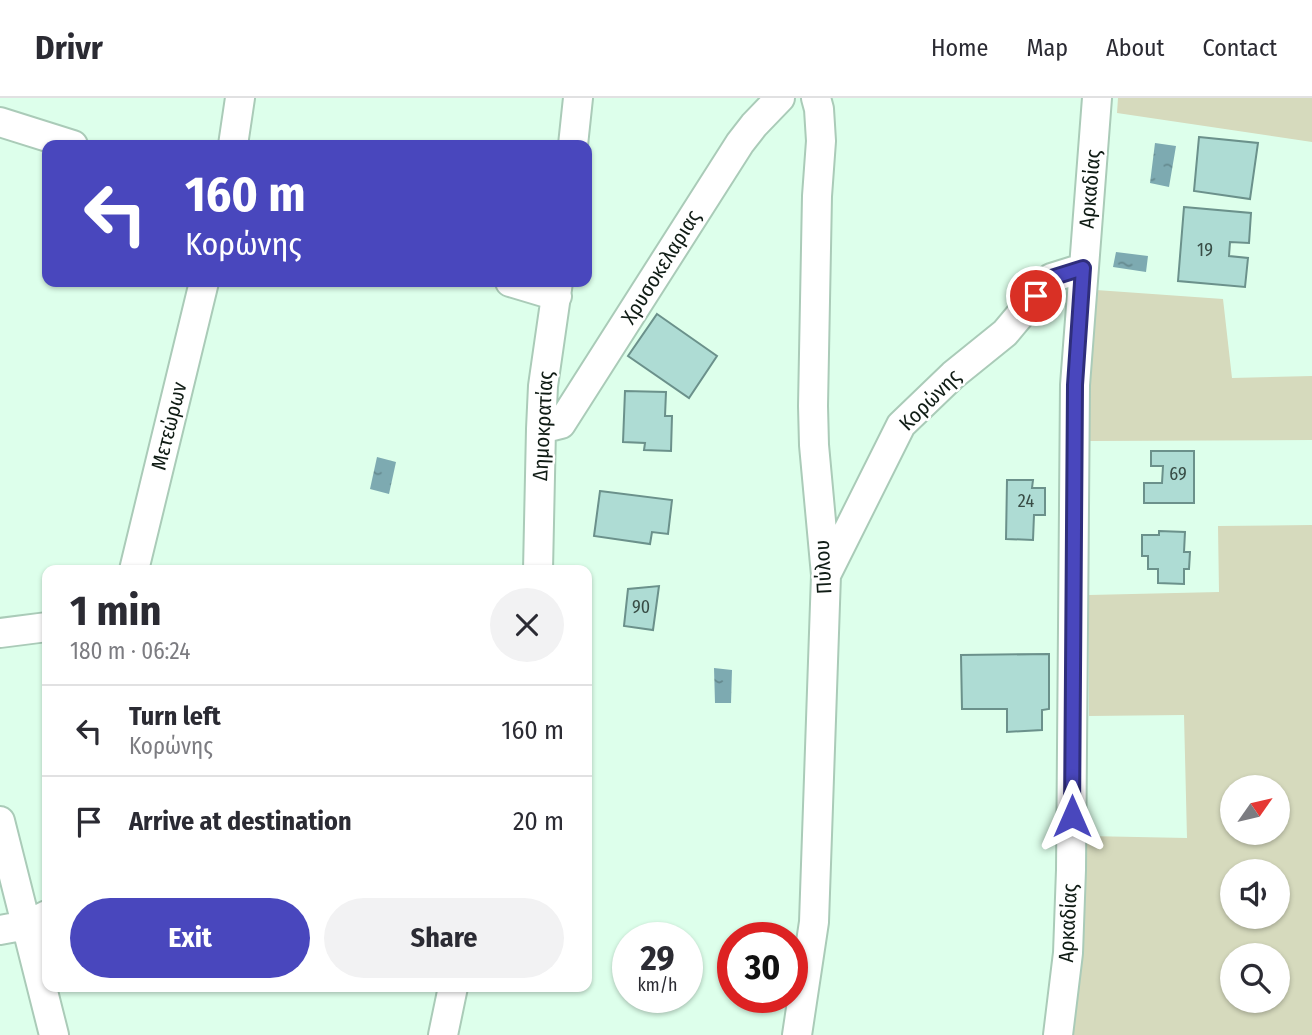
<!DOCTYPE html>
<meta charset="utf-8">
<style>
:root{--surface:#fff;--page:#f2f2f3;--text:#2b2b33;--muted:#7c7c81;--line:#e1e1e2;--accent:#4947bd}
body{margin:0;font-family:"Fira Sans Condensed",sans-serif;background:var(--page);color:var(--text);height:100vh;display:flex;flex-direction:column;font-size:26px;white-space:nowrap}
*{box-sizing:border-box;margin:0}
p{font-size:23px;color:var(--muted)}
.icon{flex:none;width:38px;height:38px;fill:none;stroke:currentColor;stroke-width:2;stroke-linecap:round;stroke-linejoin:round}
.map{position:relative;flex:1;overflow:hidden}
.details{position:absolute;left:42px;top:467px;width:550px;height:427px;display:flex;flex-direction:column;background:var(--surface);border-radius:14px;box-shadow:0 2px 5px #0004}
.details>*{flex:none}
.guide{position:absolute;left:42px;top:42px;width:550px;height:147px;border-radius:14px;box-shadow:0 2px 5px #0004;background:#4947bd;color:#fff;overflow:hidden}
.needle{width:46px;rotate:56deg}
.controls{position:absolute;left:1220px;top:677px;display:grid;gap:14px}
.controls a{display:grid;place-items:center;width:70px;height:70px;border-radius:50%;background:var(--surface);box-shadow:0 2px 5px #0004;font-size:35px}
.speed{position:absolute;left:612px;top:824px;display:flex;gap:14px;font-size:35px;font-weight:700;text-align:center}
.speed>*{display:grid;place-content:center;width:91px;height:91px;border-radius:50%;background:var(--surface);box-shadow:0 2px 5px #0004;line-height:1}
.speed small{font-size:18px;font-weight:400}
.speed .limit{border:10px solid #d22;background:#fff;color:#111}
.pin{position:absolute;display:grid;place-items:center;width:60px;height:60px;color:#fff;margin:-30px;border:4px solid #fff;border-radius:50%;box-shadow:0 2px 7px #0007}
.me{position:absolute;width:77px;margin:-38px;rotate:0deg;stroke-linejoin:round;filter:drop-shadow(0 0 5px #0008)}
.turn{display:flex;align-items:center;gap:24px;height:147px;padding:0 28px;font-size:32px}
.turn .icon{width:91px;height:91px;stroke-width:2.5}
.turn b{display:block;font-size:49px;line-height:60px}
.round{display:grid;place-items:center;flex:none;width:74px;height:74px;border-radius:37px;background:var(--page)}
.head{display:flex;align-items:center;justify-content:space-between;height:119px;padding:0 28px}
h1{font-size:42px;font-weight:700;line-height:52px}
.button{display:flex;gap:14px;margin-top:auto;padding:14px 28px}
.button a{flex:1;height:80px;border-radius:42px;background:var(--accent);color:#fff;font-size:28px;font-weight:700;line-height:80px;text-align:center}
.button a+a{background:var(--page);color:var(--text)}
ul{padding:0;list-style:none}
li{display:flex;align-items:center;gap:21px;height:91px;padding:0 28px;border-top:2px solid var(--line)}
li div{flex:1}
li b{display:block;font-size:26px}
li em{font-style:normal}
header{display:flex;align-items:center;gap:42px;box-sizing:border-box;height:98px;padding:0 35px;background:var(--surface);border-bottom:2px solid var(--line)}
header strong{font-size:33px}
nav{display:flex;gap:38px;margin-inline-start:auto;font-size:24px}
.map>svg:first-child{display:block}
</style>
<header>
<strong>Drivr</strong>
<nav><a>Home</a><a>Map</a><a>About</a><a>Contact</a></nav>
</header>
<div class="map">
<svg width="1312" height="937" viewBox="0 0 1312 937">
<defs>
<pattern id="water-ripples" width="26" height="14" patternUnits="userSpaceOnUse" patternTransform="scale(1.75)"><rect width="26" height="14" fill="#7daab1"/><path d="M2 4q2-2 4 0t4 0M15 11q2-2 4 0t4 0" fill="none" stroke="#658a8f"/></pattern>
</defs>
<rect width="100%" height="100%" fill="#ddffeb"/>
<path fill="#d6dabd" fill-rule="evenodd" d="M 1118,0 L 1312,0 L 1312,44 L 1117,15 Z
M 1096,192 L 1223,201 L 1232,280 L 1312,278 L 1312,342 L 1089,343 L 1088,289 Z
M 1312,427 L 1312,937 L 1072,937 L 1087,738 L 1187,740 L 1184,617 L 1089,618 L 1089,497 L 1219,494 L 1218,428 ZM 1232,690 L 1278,690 L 1278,735 L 1232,735 ZM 1232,774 L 1278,774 L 1278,819 L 1232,819 ZM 1232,858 L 1278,858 L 1278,903 L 1232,903 Z"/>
<path fill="url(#water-ripples)" d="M 1155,45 L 1176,48 L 1169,89 L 1150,85 Z
M 1116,154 L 1148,158 L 1146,174 L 1113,169 Z
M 377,359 L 396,364 L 389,396 L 370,391 Z
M 714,570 L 732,572 L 731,605 L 715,605 Z"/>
<path fill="#aedcd4" stroke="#6b918b" stroke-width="2" d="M 1199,39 L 1258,45 L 1250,101 L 1194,93 Z
M 1184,109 L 1251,115 L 1249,145 L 1230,144 L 1229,158 L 1248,160 L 1245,189 L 1178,183 Z
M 657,216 L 717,258 L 689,300 L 628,258 Z
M 625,293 L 666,294 L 665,318 L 672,318 L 671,353 L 644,352 L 645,345 L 623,344 Z
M 1151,353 L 1194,353 L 1194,405 L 1144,405 L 1144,385 L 1162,385 L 1163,368 L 1151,368 Z
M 1007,382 L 1033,382 L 1032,390 L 1045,390 L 1045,417 L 1034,417 L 1033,442 L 1006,441 Z
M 600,393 L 672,402 L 668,436 L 652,434 L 650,446 L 594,438 Z
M 1159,433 L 1185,434 L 1184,454 L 1190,454 L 1189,471 L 1184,471 L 1184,486 L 1158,485 L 1158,471 L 1148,471 L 1148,458 L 1142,458 L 1142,437 L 1159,437 Z
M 659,488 L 653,532 L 624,528 L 628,491 Z
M 1049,556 L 1049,611 L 1042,612 L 1042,632 L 1007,634 L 1007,611 L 962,611 L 961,557 Z"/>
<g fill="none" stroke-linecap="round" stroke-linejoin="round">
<g stroke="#aacbb8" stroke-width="32">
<path id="minor" d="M 0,24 L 73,47
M 233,47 L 240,0
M 573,47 L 578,0
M 510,184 L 557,198
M 541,331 L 561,326 L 740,45 L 754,27 L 780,0
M 134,472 L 204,184
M 538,472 L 541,331 L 543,288 L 558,184
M 826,477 L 901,327 L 953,277 L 1005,235 L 1051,180 L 1083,170
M 0,535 L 47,529
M 0,723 L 54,937
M 0,832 L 27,827 L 47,817
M 443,937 L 453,889
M 797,937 L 814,824 L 826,477 L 814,347 L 813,308 L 817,98 L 821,43 L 819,11 L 816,0
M 1058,937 L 1068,855 L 1071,772 L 1075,287 L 1097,0"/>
</g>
<use href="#minor" stroke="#fff" stroke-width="28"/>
</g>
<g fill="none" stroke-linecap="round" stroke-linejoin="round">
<g stroke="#2f2e7b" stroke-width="18">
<path id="route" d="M 1036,198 L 1051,180 L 1083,170 L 1075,287 L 1072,718"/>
</g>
<use href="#route" stroke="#4947bd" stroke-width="12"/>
</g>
<g text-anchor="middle" stroke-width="5" stroke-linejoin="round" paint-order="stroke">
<g font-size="18" fill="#384c45">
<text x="1205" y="158">19</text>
<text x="1178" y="382">69</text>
<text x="1026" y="409">24</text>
<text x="641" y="515">90</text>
</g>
<g font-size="21" fill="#101c15" stroke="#fff">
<text transform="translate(1090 91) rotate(-85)" y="7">Αρκαδίας</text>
<text transform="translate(661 169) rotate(-58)" y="7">Χρυσοκελαριας</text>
<text transform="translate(930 302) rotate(-45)" y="7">Κορώνης</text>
<text transform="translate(169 328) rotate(-76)" y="7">Μετεώρων</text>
<text transform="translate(543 328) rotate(-87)" y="7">Δημοκρατίας</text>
<text transform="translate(823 469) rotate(-93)" y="7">Πύλου</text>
<text transform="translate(1068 825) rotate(-87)" y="7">Αρκαδίας</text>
</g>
</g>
</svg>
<div class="controls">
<a><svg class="needle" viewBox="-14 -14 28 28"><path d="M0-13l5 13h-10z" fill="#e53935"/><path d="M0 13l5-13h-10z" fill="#7c7c81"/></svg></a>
<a><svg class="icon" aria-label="sound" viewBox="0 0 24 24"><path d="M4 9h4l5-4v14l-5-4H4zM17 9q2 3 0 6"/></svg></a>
<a><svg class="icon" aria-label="search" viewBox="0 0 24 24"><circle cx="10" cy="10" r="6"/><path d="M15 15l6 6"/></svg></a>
</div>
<div class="speed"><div>29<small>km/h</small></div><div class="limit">30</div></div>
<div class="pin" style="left:1036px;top:198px;background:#d93025"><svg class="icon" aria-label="arrive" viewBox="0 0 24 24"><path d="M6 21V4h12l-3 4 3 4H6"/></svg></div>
<svg class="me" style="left:1072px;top:718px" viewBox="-20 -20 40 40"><path d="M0-17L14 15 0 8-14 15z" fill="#4947bd" stroke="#fff" stroke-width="4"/></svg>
<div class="guide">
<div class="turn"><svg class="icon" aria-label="left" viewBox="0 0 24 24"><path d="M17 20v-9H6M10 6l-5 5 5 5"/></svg><div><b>160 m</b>Κορώνης</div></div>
</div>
<section class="details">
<div class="head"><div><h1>1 min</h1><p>180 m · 06:24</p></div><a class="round"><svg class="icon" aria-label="close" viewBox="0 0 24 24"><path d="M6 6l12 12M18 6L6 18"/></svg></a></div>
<ul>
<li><svg class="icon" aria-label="left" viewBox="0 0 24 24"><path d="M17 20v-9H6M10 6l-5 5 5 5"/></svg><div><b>Turn left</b><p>Κορώνης</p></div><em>160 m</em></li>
<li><svg class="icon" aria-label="arrive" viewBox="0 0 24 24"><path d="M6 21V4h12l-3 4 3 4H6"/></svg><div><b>Arrive at destination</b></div><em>20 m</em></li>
</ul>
<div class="button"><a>Exit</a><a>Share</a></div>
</section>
</div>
